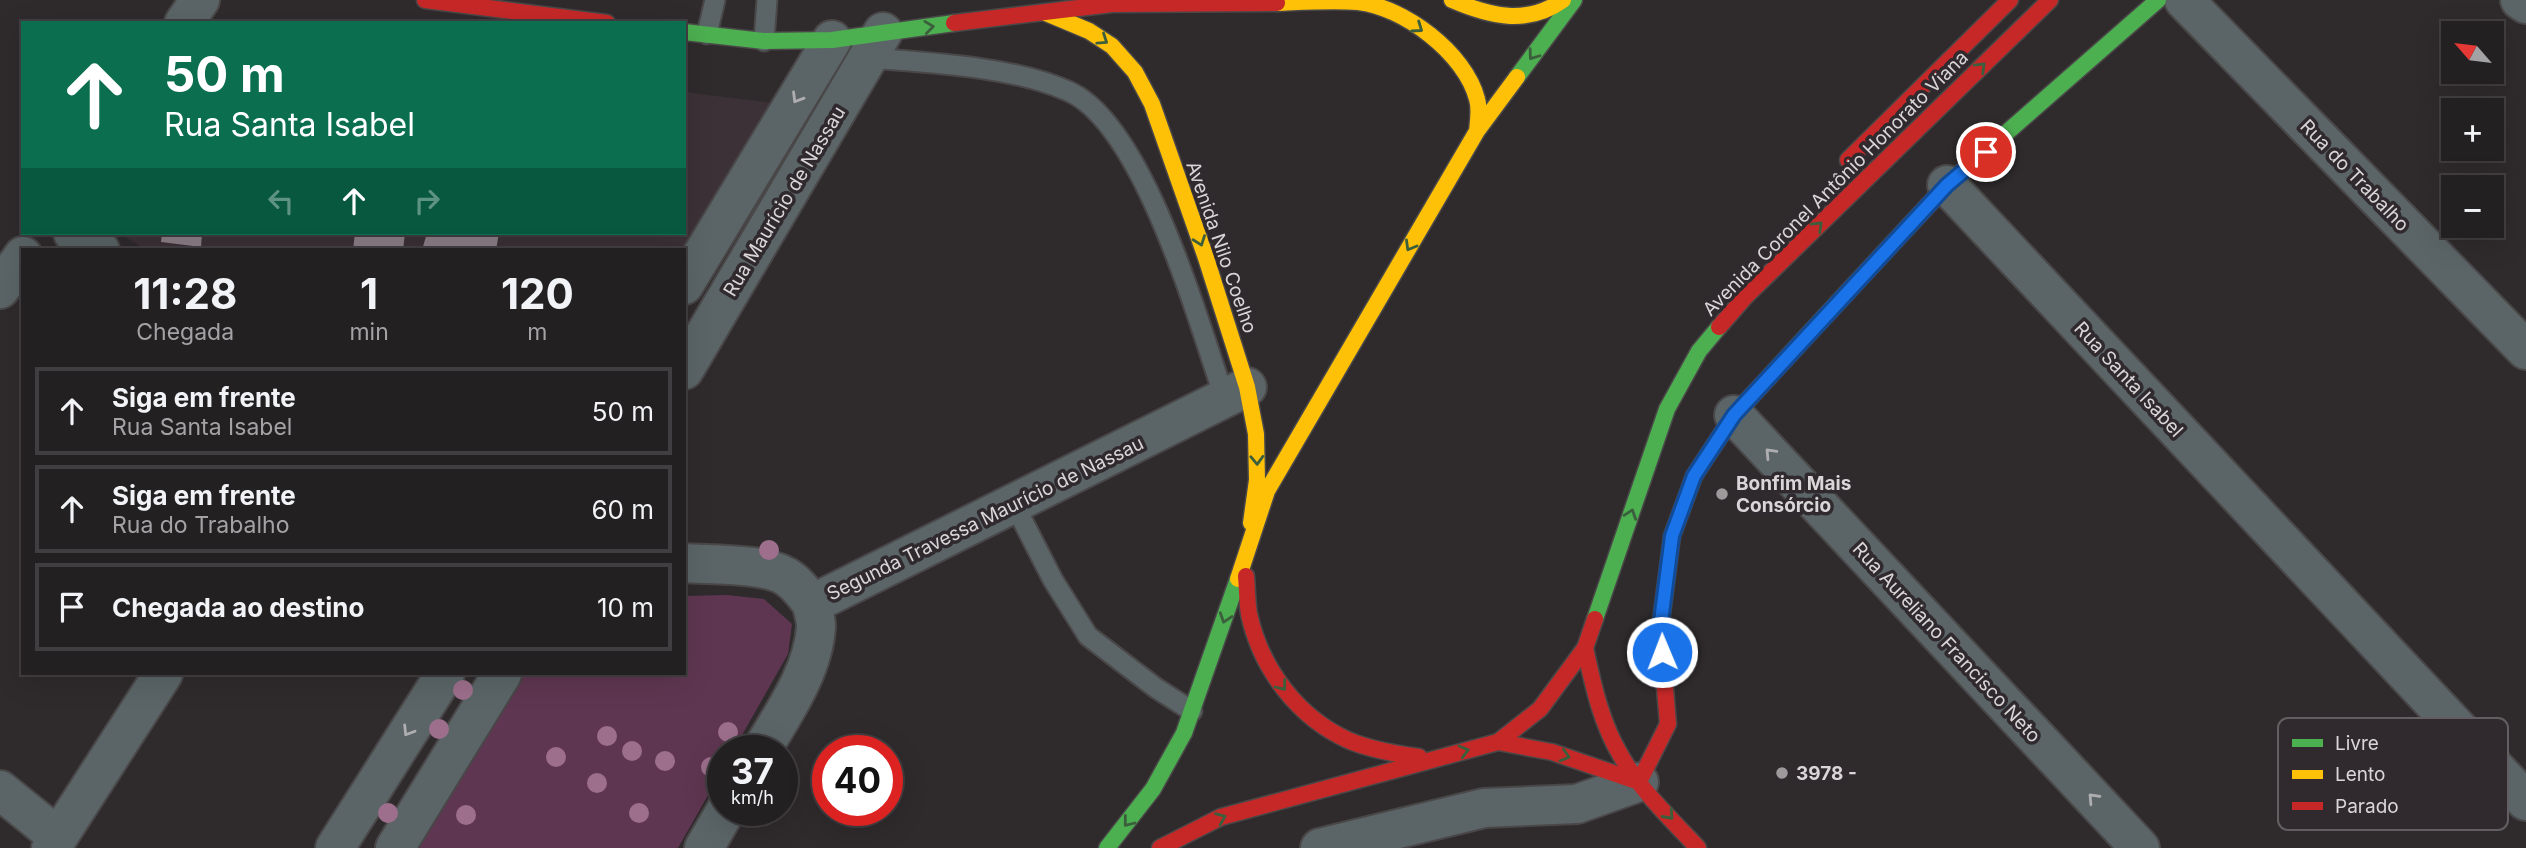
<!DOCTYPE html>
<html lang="pt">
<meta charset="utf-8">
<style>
:root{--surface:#232022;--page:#2f2d2f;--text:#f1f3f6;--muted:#a3a3a5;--line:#403e40}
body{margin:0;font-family:Inter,sans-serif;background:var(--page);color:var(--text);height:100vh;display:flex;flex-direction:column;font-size:26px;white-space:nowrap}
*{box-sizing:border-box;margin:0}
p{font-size:23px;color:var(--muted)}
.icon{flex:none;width:38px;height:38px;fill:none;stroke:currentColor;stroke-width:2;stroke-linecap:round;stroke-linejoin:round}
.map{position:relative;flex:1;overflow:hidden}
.details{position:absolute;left:21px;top:248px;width:665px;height:427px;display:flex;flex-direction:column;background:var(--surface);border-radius:0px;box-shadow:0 7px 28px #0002,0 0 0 2px var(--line)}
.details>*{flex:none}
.banner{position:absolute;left:21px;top:21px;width:665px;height:214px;border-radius:0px;box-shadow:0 7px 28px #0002,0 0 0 2px var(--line);background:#0b6e4f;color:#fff;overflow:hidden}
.needle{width:46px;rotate:298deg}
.controls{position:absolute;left:2441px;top:21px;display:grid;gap:14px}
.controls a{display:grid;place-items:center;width:63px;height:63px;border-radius:0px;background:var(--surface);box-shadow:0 7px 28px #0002,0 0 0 2px var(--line);font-size:35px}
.speed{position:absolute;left:707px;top:735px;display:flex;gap:14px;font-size:35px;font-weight:700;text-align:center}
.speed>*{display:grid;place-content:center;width:91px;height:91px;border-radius:50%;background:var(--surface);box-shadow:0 7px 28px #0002,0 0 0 2px var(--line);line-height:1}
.speed small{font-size:18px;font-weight:400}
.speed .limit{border:10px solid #d22;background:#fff;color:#111}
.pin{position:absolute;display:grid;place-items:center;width:60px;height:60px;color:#fff;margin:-30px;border:4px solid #fff;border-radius:50%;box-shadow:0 2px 7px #0007}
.me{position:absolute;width:77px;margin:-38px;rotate:359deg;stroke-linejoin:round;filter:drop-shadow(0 0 5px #0008)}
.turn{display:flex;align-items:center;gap:24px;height:147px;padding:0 28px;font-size:32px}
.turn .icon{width:91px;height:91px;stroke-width:2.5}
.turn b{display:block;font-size:49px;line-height:60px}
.lanes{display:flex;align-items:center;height:66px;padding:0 28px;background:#0003;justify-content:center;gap:35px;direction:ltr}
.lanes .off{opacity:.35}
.eta{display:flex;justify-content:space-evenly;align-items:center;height:119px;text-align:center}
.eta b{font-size:42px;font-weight:700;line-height:49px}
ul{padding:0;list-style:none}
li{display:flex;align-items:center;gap:21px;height:88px;margin:0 14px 10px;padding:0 14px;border:4px solid var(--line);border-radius:0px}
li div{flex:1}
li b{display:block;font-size:26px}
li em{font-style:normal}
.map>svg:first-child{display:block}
</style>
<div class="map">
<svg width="2526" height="848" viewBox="0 0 2526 848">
<rect width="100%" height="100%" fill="#2f2b2d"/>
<path fill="#3c3137" d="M 684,92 L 773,103 L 682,250 L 146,250 L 119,233 L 684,233 Z"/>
<path fill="#5f3651" d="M 727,595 L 764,599 L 792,624 L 788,654 L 733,751 L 723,751 L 723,769 L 678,848 L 415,848 L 523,674 L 684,674 L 684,596 Z"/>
<path fill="#8e8088" d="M 162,233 L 202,233 L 201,247 L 161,242 Z
M 355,233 L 405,233 L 403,250 L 353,250 Z
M 427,233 L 499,233 L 496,250 L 422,250 Z"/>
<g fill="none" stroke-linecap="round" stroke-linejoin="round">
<g stroke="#4a4748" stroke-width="23">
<path id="lane" d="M 707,34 L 715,0
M 764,41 L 767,0
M 868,58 C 930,63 1011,66 1068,91 C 1144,124 1198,322 1225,399
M 1014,504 L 1053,580 L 1088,636 L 1156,688 L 1192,711"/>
</g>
<g stroke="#4a4748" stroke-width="42">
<path id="street" d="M 2184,0 L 2526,350
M 2520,0 L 2526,4
M 184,23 L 200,0
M 1947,185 L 2526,801
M 73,233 L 100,250
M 684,285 L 832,40
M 0,289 L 23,256
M 684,370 L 883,32
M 1734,415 L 2140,848
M 684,563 C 710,565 763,563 785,576 C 796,582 804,593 812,604 L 1247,387
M 761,751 C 783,714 814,670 816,626 C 816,619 813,611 812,604
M 0,790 L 58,837
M 51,848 L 163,674
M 335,848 L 445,674
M 395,848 L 502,674
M 704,848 L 726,810
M 1320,848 L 1484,808 L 1577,804 L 1639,782"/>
</g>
<g stroke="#4a4748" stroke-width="19">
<path id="fast" d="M 684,32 L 764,41 L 832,40 L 954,23
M 1517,77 L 1574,0
M 1855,284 L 1947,185 L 2158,0
M 1595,619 L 1667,409 L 1699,351 L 1719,327
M 1107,848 L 1153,789 L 1184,733 L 1238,579"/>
</g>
<g stroke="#4a4748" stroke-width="19">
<path id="slow" d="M 1452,0 C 1489,16 1527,26 1563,0
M 1277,3 C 1303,2 1331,0 1358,2 C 1404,7 1465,53 1477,99 C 1480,109 1478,121 1477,131
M 1046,13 L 1089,31 L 1112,46 L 1135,72 L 1152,104 L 1206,258 L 1247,387 L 1256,434 L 1257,480 L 1251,523
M 1238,579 L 1267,491 L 1477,131 L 1517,77"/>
</g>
<g stroke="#4a4748" stroke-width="19">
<path id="jam" d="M 425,0 L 607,23
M 954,23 L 1112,4 L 1277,3
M 1848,160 L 2010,0
M 1719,327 L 1745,297 L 2050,0
M 1246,576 C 1247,588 1247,602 1249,614 C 1261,669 1298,718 1350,741 C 1372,750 1396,754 1419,757
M 1585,648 C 1593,685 1601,723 1621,756 C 1641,791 1671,819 1698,848
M 1498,742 L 1552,752 L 1639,782
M 1639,782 L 1668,724 L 1660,629 L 1672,536 L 1694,476 L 1734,415 L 1855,284
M 1160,848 L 1221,817 L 1498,742 L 1540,709 L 1585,648 L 1595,619"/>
</g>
<use href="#lane" stroke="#5b6567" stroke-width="19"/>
<use href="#street" stroke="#5b6567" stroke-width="38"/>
<use href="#fast" stroke="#4caf50" stroke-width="16"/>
<use href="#slow" stroke="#ffc107" stroke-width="16"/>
<use href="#jam" stroke="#c62828" stroke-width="16"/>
</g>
<g fill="#9d6f8c">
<circle cx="769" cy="550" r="10"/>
<circle cx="463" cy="690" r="10"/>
<circle cx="439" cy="729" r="10"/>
<circle cx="728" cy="732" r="10"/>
<circle cx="607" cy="736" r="10"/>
<circle cx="632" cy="751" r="10"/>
<circle cx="556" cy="757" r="10"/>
<circle cx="665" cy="761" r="10"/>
<circle cx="711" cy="767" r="10"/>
<circle cx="597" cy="783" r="10"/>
<circle cx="388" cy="813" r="10"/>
<circle cx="639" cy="813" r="10"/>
<circle cx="466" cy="815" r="10"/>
</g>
<defs><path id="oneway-chevron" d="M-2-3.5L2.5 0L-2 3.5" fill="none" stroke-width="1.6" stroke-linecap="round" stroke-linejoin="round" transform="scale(1.75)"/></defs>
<g stroke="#3b5f3c">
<use href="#oneway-chevron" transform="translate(929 27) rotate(-7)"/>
<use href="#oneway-chevron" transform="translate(1418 28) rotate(35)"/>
<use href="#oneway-chevron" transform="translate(1103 40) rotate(34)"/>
<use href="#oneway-chevron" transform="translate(1533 55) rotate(126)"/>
<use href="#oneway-chevron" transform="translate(1981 67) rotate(-44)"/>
<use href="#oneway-chevron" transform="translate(1818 226) rotate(-44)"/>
<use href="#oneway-chevron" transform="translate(1200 241) rotate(70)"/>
<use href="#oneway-chevron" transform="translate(1410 246) rotate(120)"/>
<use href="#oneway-chevron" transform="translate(1257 460) rotate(88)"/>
<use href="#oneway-chevron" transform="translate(1631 514) rotate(-71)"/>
<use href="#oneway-chevron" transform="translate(1225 618) rotate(108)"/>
<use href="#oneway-chevron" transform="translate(1282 686) rotate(52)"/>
<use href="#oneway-chevron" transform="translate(1464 751) rotate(-15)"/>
<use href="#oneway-chevron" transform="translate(1565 756) rotate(16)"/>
<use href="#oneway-chevron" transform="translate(1669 815) rotate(48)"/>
<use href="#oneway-chevron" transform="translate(1221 818) rotate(-22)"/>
<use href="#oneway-chevron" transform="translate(1128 822) rotate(128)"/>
</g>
<g stroke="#aeaeb0">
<use href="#oneway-chevron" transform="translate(797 98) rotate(121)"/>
<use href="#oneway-chevron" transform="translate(1770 453) rotate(-133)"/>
<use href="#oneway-chevron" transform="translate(408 731) rotate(122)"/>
<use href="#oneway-chevron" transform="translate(2093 798) rotate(-133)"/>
</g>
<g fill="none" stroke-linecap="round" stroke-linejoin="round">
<g stroke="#114b97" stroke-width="18">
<path id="route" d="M 1662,652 L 1660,629 L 1672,536 L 1694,476 L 1734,415 L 1947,185 L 1986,152"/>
</g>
<use href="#route" stroke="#1a73e8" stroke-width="12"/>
</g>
<g fill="#9e9a9c" stroke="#302a2e" stroke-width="2.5">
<circle cx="1722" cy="494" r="7"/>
<circle cx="1782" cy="773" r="7"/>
</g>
<g text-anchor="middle" stroke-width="7" stroke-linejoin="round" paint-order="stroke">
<g font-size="19" fill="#dad6d8" stroke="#302a2e">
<text transform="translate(2355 175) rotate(46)" y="7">Rua do Trabalho</text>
<text transform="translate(1835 183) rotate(-45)" y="7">Avenida Coronel Antônio Honorato Viana</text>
<text transform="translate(784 201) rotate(-59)" y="7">Rua Maurício de Nassau</text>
<text transform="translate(1222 247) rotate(71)" y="7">Avenida Nilo Coelho</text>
<text transform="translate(2129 379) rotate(47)" y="7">Rua Santa Isabel</text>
<text transform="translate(985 518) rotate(-26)" y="7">Segunda Travessa Maurício de Nassau</text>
<text transform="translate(1947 642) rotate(47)" y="7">Rua Aureliano Francisco Neto</text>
</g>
<g font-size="19" font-weight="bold" fill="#dad6d8" stroke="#302a2e" text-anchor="start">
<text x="1736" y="490">Bonfim Mais<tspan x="1736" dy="22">Consórcio</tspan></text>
<text x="1796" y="780">3978 -</text>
</g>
</g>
<rect x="2278" y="718" width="230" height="112" rx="10" fill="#302a2e" stroke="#635e61" stroke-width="2"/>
<rect x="2292" y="739" width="31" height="8" fill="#4caf50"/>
<rect x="2292" y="770" width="31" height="9" fill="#ffc107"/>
<rect x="2292" y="802" width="31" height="8" fill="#c62828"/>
<g font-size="19" fill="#dad6d8">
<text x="2335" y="750">Livre</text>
<text x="2335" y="781">Lento</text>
<text x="2335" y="813">Parado</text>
</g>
</svg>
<div class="controls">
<a><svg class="needle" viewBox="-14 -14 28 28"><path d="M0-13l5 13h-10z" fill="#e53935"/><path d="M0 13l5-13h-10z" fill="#a3a3a5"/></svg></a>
<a>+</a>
<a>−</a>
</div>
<div class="speed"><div>37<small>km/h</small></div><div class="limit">40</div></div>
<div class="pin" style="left:1986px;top:152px;background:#d93025"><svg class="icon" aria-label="arrive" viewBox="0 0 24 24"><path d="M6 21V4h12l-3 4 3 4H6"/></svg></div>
<svg class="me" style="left:1662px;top:652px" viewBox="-20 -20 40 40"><circle r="17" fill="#1a73e8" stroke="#fff" stroke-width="3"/><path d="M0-11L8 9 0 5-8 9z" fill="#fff"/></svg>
<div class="banner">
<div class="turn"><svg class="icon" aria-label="ahead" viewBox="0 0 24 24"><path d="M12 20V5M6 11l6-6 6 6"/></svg><div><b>50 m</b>Rua Santa Isabel</div></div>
<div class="lanes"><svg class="icon off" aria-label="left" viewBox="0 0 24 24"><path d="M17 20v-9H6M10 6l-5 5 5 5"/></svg><svg class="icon" aria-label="ahead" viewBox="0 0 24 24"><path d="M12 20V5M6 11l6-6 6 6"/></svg><svg class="icon off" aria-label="right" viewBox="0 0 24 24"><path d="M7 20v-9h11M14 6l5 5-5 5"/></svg></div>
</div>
<section class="details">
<div class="eta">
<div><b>11:28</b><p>Chegada</p></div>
<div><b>1</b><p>min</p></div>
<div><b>120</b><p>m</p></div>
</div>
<ul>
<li><svg class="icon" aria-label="ahead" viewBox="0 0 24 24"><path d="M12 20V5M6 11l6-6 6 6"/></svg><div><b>Siga em frente</b><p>Rua Santa Isabel</p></div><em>50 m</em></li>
<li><svg class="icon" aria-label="ahead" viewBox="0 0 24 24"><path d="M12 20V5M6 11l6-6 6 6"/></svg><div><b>Siga em frente</b><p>Rua do Trabalho</p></div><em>60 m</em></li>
<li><svg class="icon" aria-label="arrive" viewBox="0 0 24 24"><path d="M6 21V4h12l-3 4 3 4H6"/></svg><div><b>Chegada ao destino</b></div><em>10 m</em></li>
</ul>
</section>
</div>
